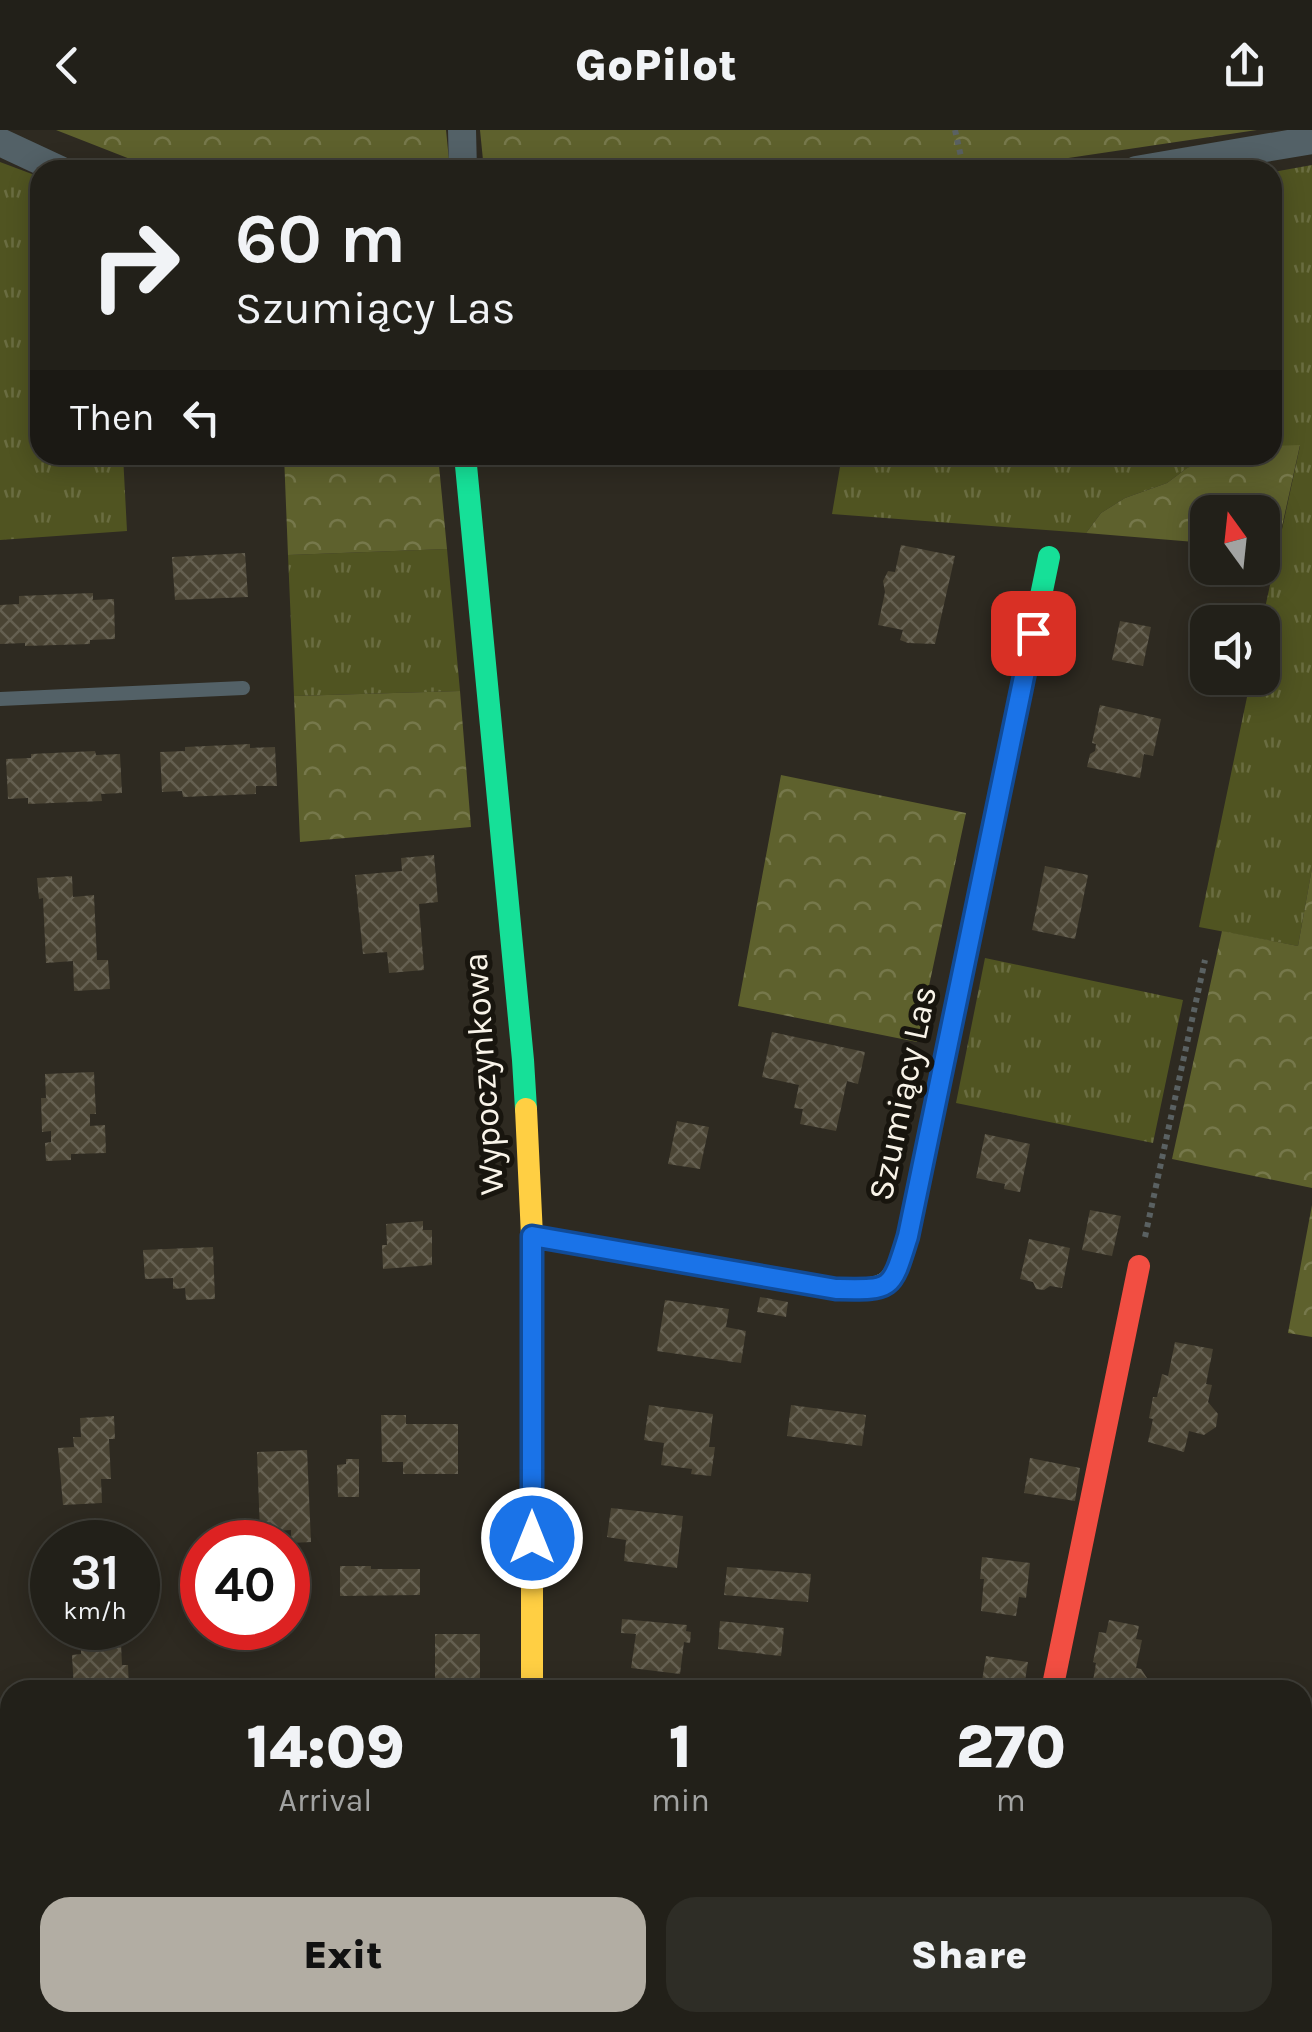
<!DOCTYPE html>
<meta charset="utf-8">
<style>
:root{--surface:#222019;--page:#2e2d26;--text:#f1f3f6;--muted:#a2a3a2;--line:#3f3e38;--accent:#b2ada3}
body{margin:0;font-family:Karla,sans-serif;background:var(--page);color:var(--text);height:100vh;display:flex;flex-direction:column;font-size:38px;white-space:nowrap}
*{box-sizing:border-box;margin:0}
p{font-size:32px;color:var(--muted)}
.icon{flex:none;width:55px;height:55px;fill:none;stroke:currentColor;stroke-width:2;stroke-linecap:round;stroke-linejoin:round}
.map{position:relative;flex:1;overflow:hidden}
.details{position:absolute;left:0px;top:1550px;width:1312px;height:352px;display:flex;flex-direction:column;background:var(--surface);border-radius:30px 30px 0 0;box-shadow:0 5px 25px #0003,0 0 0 2px var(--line)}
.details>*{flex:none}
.banner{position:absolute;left:30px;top:30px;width:1252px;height:305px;border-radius:30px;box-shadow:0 5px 25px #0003,0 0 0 2px var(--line);background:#222019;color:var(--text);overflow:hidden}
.needle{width:65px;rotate:345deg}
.fabs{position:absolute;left:1190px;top:365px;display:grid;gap:20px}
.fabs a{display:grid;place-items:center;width:90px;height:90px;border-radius:20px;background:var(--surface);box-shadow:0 5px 25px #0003,0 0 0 2px var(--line);font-size:50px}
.speed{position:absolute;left:30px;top:1390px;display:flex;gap:20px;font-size:50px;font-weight:700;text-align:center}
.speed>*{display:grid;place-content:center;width:130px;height:130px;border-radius:50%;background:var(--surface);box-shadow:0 5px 25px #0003,0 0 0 2px var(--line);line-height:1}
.speed small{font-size:25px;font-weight:400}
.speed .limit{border:15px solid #d22;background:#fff;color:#111}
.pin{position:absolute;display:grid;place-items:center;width:85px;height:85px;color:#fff;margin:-42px;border-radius:20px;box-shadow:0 5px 15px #0006}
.me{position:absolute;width:110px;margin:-55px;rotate:0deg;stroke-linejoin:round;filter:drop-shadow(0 0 8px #0008)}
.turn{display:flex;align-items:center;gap:35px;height:210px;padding:0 40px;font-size:45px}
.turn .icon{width:130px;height:130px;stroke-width:2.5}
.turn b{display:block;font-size:70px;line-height:85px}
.then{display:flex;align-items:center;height:95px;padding:0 40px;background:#0003;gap:20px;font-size:38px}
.eta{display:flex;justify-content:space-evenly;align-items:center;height:170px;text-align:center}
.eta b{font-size:60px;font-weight:800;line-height:70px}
.primary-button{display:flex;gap:20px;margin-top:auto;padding:20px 40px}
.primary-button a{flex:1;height:115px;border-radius:30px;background:var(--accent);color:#111;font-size:40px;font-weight:800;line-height:115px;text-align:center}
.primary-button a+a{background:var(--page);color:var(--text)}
header{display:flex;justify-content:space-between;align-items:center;height:130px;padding:0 40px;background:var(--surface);font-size:45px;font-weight:800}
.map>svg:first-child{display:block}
</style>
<header><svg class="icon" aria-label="back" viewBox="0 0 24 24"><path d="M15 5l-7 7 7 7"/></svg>GoPilot<svg class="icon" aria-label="share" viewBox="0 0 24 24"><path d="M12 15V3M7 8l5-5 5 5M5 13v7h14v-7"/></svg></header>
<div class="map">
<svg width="1312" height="1902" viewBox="0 0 1312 1902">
<defs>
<pattern id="grass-tufts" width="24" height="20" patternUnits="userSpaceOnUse" patternTransform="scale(2.5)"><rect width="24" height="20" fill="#505421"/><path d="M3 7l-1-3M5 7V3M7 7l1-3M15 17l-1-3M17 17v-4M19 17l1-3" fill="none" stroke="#6a6d41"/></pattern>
<pattern id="forest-crowns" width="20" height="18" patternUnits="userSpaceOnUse" patternTransform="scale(2.5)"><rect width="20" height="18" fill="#5e612d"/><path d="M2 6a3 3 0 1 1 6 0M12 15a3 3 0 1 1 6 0" fill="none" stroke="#76784b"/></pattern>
<pattern id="building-cross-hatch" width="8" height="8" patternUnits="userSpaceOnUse" patternTransform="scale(2.5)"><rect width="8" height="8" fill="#4a4434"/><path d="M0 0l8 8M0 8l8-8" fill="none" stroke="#656051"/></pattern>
</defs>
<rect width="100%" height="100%" fill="#2e2a21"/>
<path fill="url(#grass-tufts)" d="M 0,32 L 40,47 L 40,325 L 123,325 L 127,401 L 0,410 Z
M 1312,35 L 1312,738 L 1298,816 L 1199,797 L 1251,548 L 1262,548 L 1262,492 L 1300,316 L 1273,316 L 1273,42 Z
M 842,325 L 1220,325 L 1187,338 L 1167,353 L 1125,368 L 1101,383 L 1086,403 L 832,384 Z
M 447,419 L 460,561 L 294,566 L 288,425 Z
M 985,828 L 1183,870 L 1153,1013 L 956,973 Z"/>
<path fill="url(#forest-crowns)" d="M 56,0 L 446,0 L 450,40 L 165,40 L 148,36 Z
M 480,0 L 1257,0 L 987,40 L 484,40 Z
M 1300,315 L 1277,419 L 1263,418 L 1262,382 L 1208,382 L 1207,413 L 1086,403 L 1101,383 L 1125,368 L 1167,353 L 1187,338 L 1220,325 L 1272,325 L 1273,316 Z
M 284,325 L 438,325 L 447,419 L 288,425 Z
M 460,561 L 471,697 L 300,712 L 294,566 Z
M 781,645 L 966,683 L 917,912 L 738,876 Z
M 1312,738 L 1312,1058 L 1172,1029 L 1222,801 L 1298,816 Z
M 1312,1075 L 1312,1207 L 1288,1203 Z
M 568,1893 L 568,1892 L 970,1893 L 968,1902 L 569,1902 Z"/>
<path fill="url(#building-cross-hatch)" d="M 157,325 L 247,325 L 247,331 L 157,335 Z
M 901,415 L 955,426 L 935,514 L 908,513 L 900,510 L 903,500 L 878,495 L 885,462 L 883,451 L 888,441 L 895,442 Z
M 245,423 L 248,467 L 175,470 L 172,427 Z
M 93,463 L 93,470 L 114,469 L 115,509 L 90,510 L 90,514 L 25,516 L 25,513 L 0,514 L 0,475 L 19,474 L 19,466 Z
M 1120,491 L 1151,497 L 1143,536 L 1112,530 Z
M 1100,575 L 1161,589 L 1153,626 L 1144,624 L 1140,648 L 1087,637 L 1090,624 L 1095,621 L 1096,614 L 1092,613 Z
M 250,614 L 250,618 L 275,617 L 277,656 L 256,656 L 256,664 L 183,667 L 182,661 L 162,662 L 160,622 L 185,621 L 185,617 Z
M 95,621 L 96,625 L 120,624 L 122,663 L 101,664 L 102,671 L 28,674 L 28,668 L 8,669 L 6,629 L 31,628 L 31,624 Z
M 434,725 L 438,772 L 419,774 L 424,840 L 389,843 L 387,822 L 363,824 L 355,745 L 402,741 L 401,728 Z
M 1045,736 L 1088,745 L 1075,809 L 1032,800 Z
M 72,746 L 73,767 L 94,765 L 97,830 L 108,830 L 110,859 L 74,861 L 73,831 L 46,833 L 43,768 L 39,769 L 37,748 Z
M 772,902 L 865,922 L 858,954 L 847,951 L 836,1001 L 800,994 L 803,979 L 794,978 L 799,955 L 762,947 Z
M 94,942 L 96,984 L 90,984 L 90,996 L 105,995 L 106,1023 L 71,1024 L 71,1030 L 46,1031 L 45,1013 L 51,1012 L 51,1001 L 42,1002 L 41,968 L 46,968 L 45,944 Z
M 677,991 L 709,997 L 700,1039 L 668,1034 Z
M 985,1004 L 1030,1014 L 1020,1062 L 1004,1059 L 1005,1054 L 976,1048 Z
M 1090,1080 L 1121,1086 L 1112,1126 L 1082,1120 Z
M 423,1091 L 423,1100 L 432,1100 L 432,1135 L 383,1139 L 382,1115 L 387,1115 L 386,1094 Z
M 1029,1109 L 1070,1118 L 1062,1158 L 1050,1156 L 1044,1160 L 1036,1159 L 1033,1152 L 1020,1149 Z
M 213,1117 L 215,1169 L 186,1170 L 185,1158 L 173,1159 L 173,1148 L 145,1149 L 143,1120 Z
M 760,1167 L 788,1172 L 786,1187 L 757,1182 Z
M 665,1170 L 729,1179 L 726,1197 L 746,1201 L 741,1233 L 657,1221 Z
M 1175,1212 L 1213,1219 L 1206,1254 L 1212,1255 L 1208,1272 L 1218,1284 L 1216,1297 L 1204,1305 L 1189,1301 L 1184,1322 L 1148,1312 L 1153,1289 L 1149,1288 L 1153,1267 L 1157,1267 L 1162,1244 L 1168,1246 Z
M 649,1275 L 713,1284 L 709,1317 L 715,1317 L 711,1346 L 691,1344 L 692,1339 L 661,1335 L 664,1313 L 644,1310 Z
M 791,1275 L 866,1285 L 862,1316 L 787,1306 Z
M 381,1285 L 406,1285 L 406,1294 L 458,1294 L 458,1344 L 403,1344 L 403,1332 L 382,1332 Z
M 114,1286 L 115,1309 L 109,1309 L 111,1349 L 101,1349 L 102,1373 L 63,1375 L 58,1318 L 74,1317 L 73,1307 L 81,1307 L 80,1288 Z
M 307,1320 L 311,1412 L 291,1413 L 291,1400 L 260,1402 L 257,1322 Z
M 1030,1328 L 1080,1338 L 1075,1371 L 1024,1363 Z
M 346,1329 L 359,1329 L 359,1367 L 338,1367 L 337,1335 L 346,1334 Z
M 611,1378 L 683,1386 L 677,1438 L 624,1431 L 626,1410 L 607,1407 Z
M 982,1427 L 1030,1433 L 1026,1468 L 1019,1467 L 1016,1486 L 981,1481 L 984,1449 L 980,1449 Z
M 340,1436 L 371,1436 L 371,1439 L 420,1439 L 420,1465 L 340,1466 Z
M 727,1437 L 811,1444 L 808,1472 L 724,1465 Z
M 622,1489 L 687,1495 L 686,1501 L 691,1502 L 690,1513 L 684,1512 L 680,1544 L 631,1538 L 636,1504 L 621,1503 Z
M 1109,1490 L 1139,1496 L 1136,1509 L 1142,1510 L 1136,1538 L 1141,1539 L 1147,1548 L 1145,1558 L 1142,1560 L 1087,1560 L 1089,1551 L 1093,1551 L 1096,1533 L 1093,1532 L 1099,1502 L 1106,1503 Z
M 720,1491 L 784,1498 L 781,1526 L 718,1519 Z
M 435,1504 L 480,1504 L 480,1560 L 435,1560 Z
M 121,1514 L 122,1535 L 128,1535 L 129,1558 L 74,1560 L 72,1525 L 81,1524 L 81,1515 Z
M 986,1526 L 1028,1532 L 1024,1557 L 982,1551 Z
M 351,1550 L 351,1560 L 306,1560 L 305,1553 Z
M 1304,1639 L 1312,1640 L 1312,1792 L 1308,1791 L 1306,1784 L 1302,1784 L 1302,1714 L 1306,1693 L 1302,1693 Z
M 94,1892 L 134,1892 L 134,1902 L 94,1902 Z
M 1017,1892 L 1061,1892 L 1059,1902 L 1015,1902 Z"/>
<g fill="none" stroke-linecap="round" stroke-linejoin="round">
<path stroke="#5a6162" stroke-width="6" stroke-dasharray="5 5" stroke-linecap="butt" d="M 955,0 L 964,40
M 1145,1107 L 1205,830"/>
<path stroke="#536167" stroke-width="14" d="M 0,569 L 243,558"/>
<path stroke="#536167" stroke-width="28" d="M 462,0 L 463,40
M 0,12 L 60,40
M 1136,40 L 1312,10
M 0,1627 L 10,1848
M 12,1892 L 12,1902
M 528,1902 L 528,1892
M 982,1902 L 984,1892"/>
<path stroke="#16e098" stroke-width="22" d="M 465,325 L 523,930 L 526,979
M 992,702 L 1049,427"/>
<path stroke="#ffcf43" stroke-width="22" d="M 526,979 L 532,1106 L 532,1560
M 532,1106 L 836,1159 C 890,1160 892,1158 908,1106 L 992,702"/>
<path stroke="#f24e42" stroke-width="22" d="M 1052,1560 L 1139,1136"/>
</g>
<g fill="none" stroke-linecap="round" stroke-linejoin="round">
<g stroke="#114b97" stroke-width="25">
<path id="route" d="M 532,1408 L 532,1106 L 836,1159 C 893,1160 891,1161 908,1106 L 1033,503"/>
</g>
<use href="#route" stroke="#1a73e8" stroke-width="18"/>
</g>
<g text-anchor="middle" stroke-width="10" stroke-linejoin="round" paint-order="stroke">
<g font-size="35" fill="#f9f4e9" stroke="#18150e">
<text transform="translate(483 944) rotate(-94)" y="12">Wypoczynkowa</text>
<text transform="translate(902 963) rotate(-78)" y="12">Szumiący Las</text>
</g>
</g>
</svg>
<div class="fabs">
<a><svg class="needle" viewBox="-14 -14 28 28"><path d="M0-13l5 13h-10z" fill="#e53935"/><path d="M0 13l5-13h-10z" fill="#a2a3a2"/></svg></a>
<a><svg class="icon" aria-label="sound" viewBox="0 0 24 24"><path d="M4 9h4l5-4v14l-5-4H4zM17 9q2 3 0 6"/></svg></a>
</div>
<div class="speed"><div>31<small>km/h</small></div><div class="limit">40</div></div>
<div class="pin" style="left:1033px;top:503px;background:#d93025"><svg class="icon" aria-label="arrive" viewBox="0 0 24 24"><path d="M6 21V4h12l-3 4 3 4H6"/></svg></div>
<svg class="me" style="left:532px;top:1408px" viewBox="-20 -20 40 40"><circle r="17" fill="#1a73e8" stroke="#fff" stroke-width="3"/><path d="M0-11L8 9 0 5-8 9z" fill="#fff"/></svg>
<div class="banner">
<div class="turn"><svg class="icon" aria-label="right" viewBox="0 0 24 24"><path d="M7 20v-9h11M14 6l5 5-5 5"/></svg><div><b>60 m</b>Szumiący Las</div></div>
<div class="then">Then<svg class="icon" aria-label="left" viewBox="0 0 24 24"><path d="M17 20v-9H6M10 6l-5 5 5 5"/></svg></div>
</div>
<section class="details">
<div class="eta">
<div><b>14:09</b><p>Arrival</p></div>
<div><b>1</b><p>min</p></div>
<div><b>270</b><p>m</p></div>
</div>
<div class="primary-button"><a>Exit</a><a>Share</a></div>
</section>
</div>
